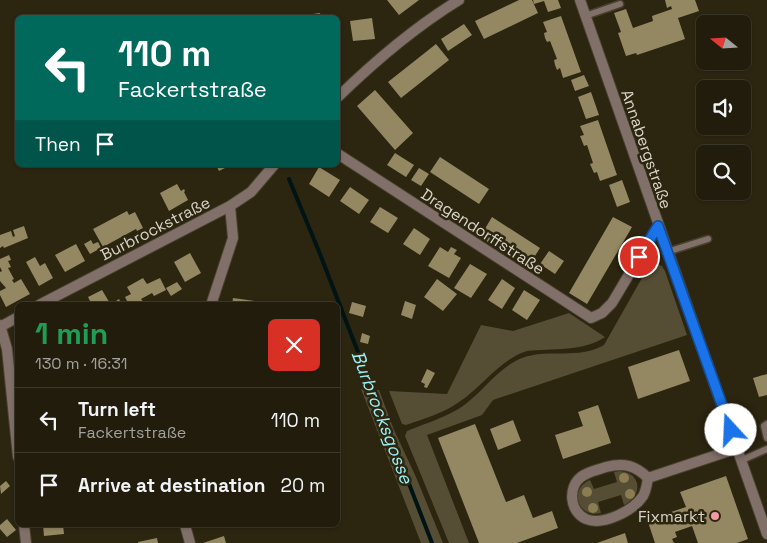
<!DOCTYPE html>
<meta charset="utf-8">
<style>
:root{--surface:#211c0c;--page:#2d291a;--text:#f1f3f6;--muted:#a2a19d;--line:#3e3a2d}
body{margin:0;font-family:"Space Grotesk",sans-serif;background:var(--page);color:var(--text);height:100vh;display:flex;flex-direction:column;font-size:19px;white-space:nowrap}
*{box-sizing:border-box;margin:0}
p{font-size:16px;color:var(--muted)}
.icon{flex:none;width:28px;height:28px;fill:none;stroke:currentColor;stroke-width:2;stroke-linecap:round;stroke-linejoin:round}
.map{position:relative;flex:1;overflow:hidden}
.panel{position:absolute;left:15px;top:302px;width:325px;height:225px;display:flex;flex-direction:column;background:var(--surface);border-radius:8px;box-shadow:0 1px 4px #0004,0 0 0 1px var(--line)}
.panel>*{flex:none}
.hud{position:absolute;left:15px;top:15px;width:325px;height:152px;border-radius:8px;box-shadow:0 1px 4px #0004,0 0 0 1px var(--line);background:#00695c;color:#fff;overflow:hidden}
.needle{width:32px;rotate:288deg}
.tools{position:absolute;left:696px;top:15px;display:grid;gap:10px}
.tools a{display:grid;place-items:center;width:55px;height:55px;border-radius:8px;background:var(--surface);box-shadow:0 1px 4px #0004,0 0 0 1px var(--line);font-size:25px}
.pin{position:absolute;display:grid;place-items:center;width:42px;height:42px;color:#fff;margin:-21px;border:2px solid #fff;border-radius:50%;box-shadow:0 1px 5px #0007}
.me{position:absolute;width:55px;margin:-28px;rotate:340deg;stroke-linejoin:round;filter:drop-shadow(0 0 4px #0008)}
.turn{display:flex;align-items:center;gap:18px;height:105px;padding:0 20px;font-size:22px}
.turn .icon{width:65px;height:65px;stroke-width:2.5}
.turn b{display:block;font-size:35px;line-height:42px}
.then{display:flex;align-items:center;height:48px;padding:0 20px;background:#0003;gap:10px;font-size:19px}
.round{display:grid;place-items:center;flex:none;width:52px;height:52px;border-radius:8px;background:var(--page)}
.overview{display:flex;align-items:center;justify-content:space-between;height:85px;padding:0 20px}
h1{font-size:30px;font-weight:700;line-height:38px;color:#1e9e55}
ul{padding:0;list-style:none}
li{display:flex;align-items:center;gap:15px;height:65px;padding:0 20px;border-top:1px solid var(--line)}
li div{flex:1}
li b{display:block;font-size:19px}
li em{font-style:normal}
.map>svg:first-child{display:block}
</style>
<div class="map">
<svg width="767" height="543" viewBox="0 0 767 543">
<rect width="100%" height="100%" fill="#2c2510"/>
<path fill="#554d34" d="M 657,264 L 662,266 L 665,271 L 687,335 L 493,400 L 482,415 L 427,435 L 469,543 L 449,543 L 405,436 L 407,431 C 424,424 444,418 460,408 C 482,394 497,368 522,358 C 549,348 578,360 604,345 L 647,269 L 651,265 Z
M 569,313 L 605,337 C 584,352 552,348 527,351 C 499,360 483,386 459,402 C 444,413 423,419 406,425 L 402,424 L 389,391 L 447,394 L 481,325 L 513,331 Z
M 361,389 L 379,390 L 394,430 L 416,477 L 443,543 L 421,543 Z
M 620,471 C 642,473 643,496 624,505 L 621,495 L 598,502 L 601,513 C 578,519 568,489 590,480 L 594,489 L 617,482 L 614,472 Z"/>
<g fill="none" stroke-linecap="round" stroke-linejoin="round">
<path stroke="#001415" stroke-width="4" d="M 289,179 L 320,254 L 432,543"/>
</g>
<path fill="#948863" d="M 387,0 L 419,0 L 399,15 Z
M 519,0 L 532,0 L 538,13 L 484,39 L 475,21 Z
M 533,0 L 558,0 L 561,8 L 548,12 L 544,1 L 534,4 Z
M 665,0 L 695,0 L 699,11 L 678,18 L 685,39 L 637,55 L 636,53 L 626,56 L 618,33 L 621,32 L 614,13 L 626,9 L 633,28 L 653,21 L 652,16 L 672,9 L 671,6 L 667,8 Z
M 320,13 L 321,18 L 299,18 L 299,16 Z
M 561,16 L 581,72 L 563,78 L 560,68 L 557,70 L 555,65 L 554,60 L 557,59 L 550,41 L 547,42 L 545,38 L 544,33 L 547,32 L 543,22 Z
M 372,18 L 375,39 L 353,41 L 350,21 Z
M 464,24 L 472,35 L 448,51 L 441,39 Z
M 436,44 L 449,60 L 401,98 L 388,82 Z
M 584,75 L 589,86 L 575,91 L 571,80 Z
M 375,90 L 413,133 L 395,150 L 357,106 Z
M 591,92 L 599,115 L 586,119 L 578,97 Z
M 598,120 L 617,175 L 600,181 L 597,172 L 594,173 L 590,164 L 593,163 L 587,145 L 584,146 L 580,136 L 584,135 L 580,126 Z
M 395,153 L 414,165 L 406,177 L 387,165 Z
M 440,157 L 489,189 L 479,204 L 430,172 Z
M 216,165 L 231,165 L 219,171 Z
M 319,167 L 340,180 L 329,197 L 309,184 Z
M 419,168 L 429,174 L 421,186 L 411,180 Z
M 622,180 L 630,202 L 617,207 L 609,185 Z
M 177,184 L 181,191 L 184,189 L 185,191 L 184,192 L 188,200 L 169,211 L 160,193 Z
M 350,187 L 369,200 L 359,214 L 340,201 Z
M 380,207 L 398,218 L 388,233 L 370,222 Z
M 127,211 L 129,215 L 135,212 L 143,228 L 137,231 L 136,229 L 103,247 L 93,229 Z
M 492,217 L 540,248 L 528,267 L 480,237 Z
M 613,217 L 632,227 L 587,304 L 569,293 Z
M 24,226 L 28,238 L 4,248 L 3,246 L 0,248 L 0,235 L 11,231 L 13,237 L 15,236 L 13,230 Z
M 414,228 L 430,239 L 420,255 L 403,244 Z
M 91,240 L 93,244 L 98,242 L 101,248 L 90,254 L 84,244 Z
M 76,244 L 85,261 L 65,272 L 55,255 Z
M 440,247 L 448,252 L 451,247 L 457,250 L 454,254 L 461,258 L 449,278 L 428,266 Z
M 549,251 L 564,261 L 555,274 L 540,264 Z
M 190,253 L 201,273 L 185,282 L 174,262 Z
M 9,255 L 11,260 L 8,261 L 11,267 L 8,268 L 14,279 L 12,280 L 14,283 L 21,279 L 30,294 L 6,307 L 0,295 L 0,291 L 6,288 L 0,281 L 0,272 L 2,271 L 0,267 L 0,259 Z
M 35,257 L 40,266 L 45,263 L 53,278 L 39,286 L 26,262 Z
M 470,264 L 487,274 L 471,298 L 454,288 Z
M 143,278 L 147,284 L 160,278 L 166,290 L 154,296 L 152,293 L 141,299 L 146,305 L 129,305 L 125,297 L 131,294 L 127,287 Z
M 437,279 L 457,294 L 443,311 L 424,297 Z
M 502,279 L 515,288 L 502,309 L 488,300 Z
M 177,282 L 182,289 L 171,296 L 166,288 Z
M 102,290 L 111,305 L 87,305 L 91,303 L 88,297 Z
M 524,290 L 540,300 L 527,320 L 512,310 Z
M 233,298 L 255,301 L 255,305 L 232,305 Z
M 119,299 L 122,305 L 114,305 L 113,303 Z
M 405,301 L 416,305 L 412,319 L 401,315 Z
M 352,302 L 366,306 L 363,317 L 349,313 Z
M 362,333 L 370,336 L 368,344 L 360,342 Z
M 679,350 L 690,381 L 638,399 L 628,367 Z
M 427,369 L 435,373 L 427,388 L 424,387 L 425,384 L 421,382 Z
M 767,374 L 767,395 L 759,397 L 753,378 Z
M 598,405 L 611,443 L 563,459 L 555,435 L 583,426 L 578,412 Z
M 513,420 L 521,441 L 498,450 L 490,429 Z
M 475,424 L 506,502 L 524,495 L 533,518 L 552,511 L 558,528 L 517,543 L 479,543 L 438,438 Z
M 726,476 L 748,539 L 737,543 L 698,543 L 692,526 L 675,532 L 677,537 L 672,539 L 674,543 L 655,543 L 648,522 L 660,518 L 660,515 L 663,514 L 665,516 L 668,515 L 668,513 L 686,507 L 680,492 Z
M 6,481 L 10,486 L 1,494 L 0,486 Z
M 7,519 L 16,530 L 7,537 L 0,529 L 0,525 Z
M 43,525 L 63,525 L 64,534 L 44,536 Z
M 625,533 L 628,543 L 597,543 Z
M 224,536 L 226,543 L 203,543 Z
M 157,538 L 158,543 L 138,543 L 138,542 Z"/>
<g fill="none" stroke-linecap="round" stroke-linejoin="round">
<g stroke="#48412d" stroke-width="9">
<path id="lane" d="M 585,16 L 620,4
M 667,252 L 708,239
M 767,424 L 764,426 L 767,438
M 742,460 L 767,449"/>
</g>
<g stroke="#48412d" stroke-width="12">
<path id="street" d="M 580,0 L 767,534
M 338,97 C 375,61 415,27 459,0
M 338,154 L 591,318 L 602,313 L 612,303 L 658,226
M 39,305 L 230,206 L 251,192 L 274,165
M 211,305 L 233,238 L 230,206
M 0,325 L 7,349 L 18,457
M 0,327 L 18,317
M 648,478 C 647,484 646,491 643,496 C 633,511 603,526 586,519 C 569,511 568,487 581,477 C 589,471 598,470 606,467 C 624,462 636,466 648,478 L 738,448
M 24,525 L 26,543
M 185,525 L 190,543"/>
</g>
<use href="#lane" stroke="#816f69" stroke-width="6"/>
<use href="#street" stroke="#816f69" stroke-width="10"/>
</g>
<g fill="#8b7c51">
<circle cx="624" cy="478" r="5"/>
<circle cx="587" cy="492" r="5"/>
<circle cx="630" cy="494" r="5"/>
<circle cx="593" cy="508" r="5"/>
</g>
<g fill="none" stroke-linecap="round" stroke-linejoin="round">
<g stroke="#114b97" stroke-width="12">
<path id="route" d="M 639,257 L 658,226 L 731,430"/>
</g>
<use href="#route" stroke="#1a73e8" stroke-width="9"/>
</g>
<circle fill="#f39aa8" stroke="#2c2510" stroke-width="2" cx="715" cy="516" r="5"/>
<g text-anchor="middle" stroke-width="5" stroke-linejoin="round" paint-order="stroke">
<g font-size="16" fill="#d8d4c7" stroke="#2c2510">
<text transform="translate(647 149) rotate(71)" y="6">Annabergstraße</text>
<text transform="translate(155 228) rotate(-27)" y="6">Burbrockstraße</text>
<text transform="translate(483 231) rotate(33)" y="6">Dragendorffstraße</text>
</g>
<g font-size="16" fill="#d8d4c7" stroke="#2c2510" text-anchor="end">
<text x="705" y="522">Fixmarkt</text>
</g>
<g font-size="18" font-style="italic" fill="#9af0f6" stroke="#2c2510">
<text transform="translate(382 417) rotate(69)" y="6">Burbrocksgosse</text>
</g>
</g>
</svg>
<div class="tools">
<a><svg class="needle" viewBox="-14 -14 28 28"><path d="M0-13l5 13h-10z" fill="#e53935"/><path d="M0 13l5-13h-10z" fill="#a2a19d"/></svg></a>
<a><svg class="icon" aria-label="sound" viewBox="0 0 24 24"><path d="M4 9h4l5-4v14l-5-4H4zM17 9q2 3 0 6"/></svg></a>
<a><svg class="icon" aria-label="search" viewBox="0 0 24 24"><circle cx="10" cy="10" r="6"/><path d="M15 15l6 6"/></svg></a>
</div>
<div class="pin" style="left:639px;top:257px;background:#d93025"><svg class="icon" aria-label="arrive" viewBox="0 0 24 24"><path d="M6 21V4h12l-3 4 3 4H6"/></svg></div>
<svg class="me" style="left:731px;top:430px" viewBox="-20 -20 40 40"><circle r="19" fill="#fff"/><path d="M0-13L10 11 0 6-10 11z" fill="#1a73e8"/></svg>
<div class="hud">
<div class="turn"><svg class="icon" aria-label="left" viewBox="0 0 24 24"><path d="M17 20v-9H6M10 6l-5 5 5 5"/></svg><div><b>110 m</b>Fackertstraße</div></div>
<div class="then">Then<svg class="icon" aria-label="arrive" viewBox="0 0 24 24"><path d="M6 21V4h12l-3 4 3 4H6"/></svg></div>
</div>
<section class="panel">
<div class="overview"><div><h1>1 min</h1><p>130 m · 16:31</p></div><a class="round" style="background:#d93025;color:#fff"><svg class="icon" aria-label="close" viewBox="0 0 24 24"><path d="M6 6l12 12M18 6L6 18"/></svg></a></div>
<ul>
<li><svg class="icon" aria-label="left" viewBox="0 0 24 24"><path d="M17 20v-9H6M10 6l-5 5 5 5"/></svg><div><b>Turn left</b><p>Fackertstraße</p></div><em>110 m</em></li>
<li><svg class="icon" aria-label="arrive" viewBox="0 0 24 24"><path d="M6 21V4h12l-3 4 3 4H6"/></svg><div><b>Arrive at destination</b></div><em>20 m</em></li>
</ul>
</section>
</div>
